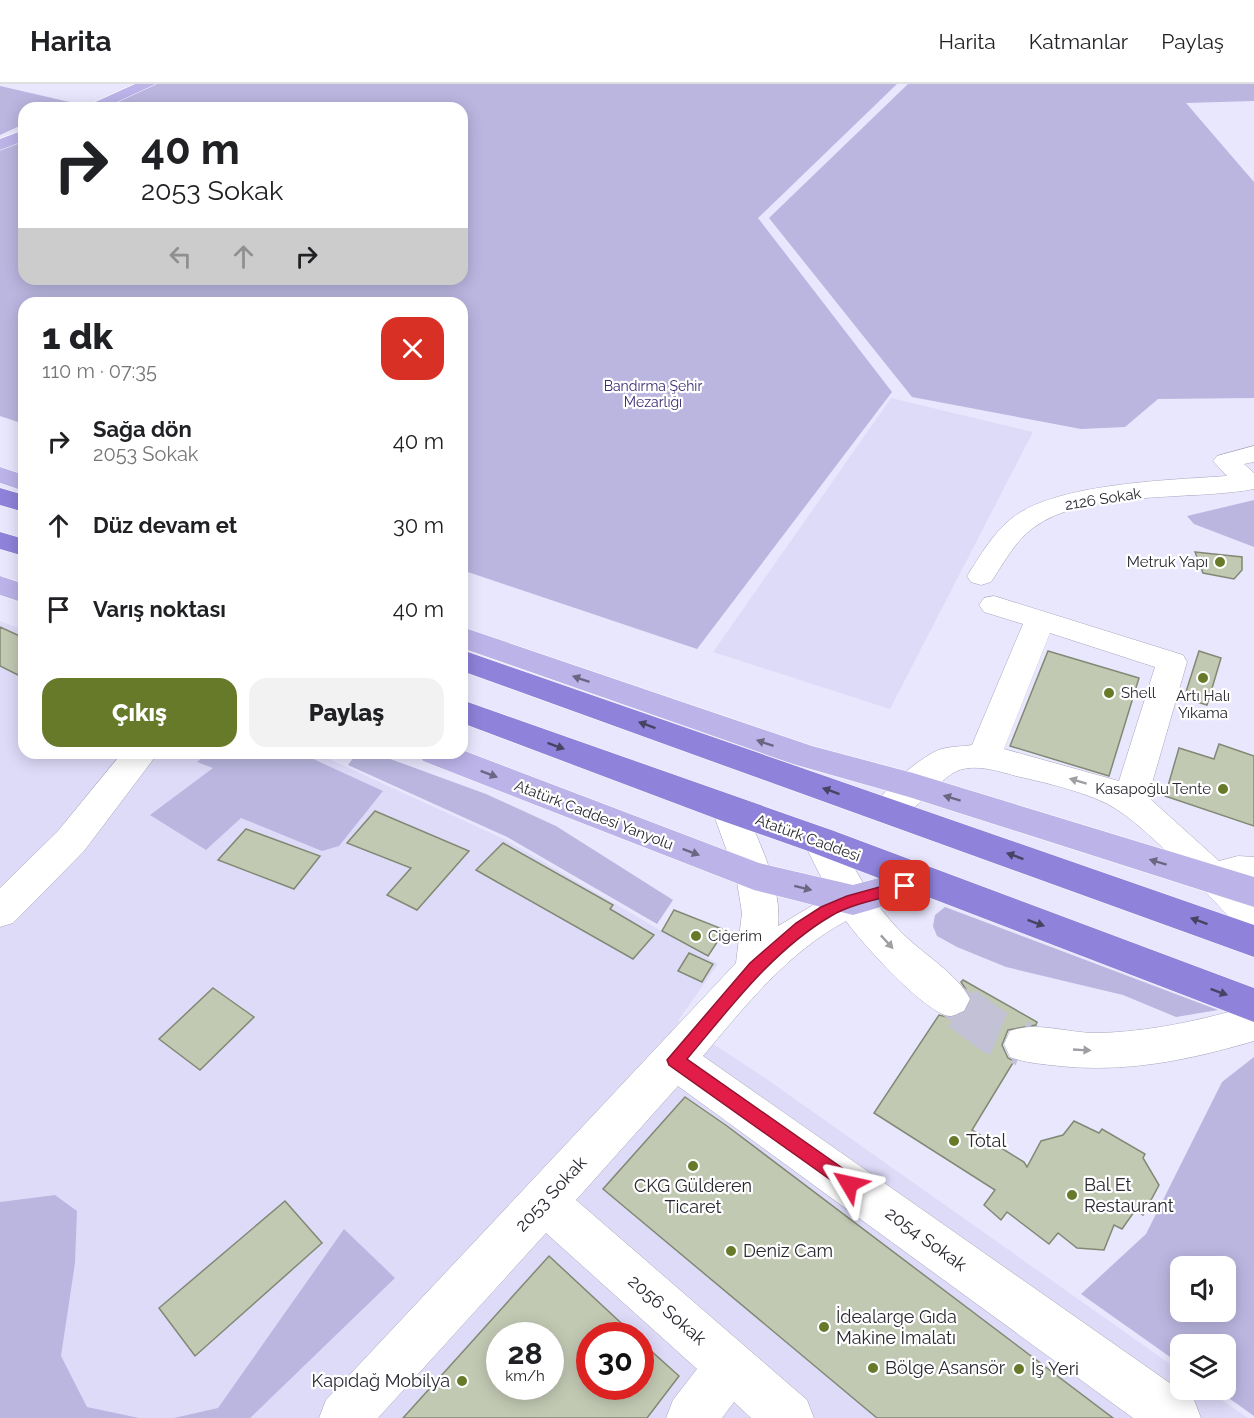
<!DOCTYPE html>
<html lang="tr">
<meta charset="utf-8">
<style>
:root{--surface:#fff;--page:#f2f2f2;--text:#202124;--muted:#757577;--line:#e0e0e0;--accent:#677a2a}
body{margin:0;font-family:Raleway,sans-serif;background:var(--page);color:var(--text);height:100vh;display:flex;flex-direction:column;font-size:22px;white-space:nowrap}
*{box-sizing:border-box;margin:0}
p{font-size:20px;color:var(--muted)}
.icon{flex:none;width:33px;height:33px;fill:none;stroke:currentColor;stroke-width:2;stroke-linecap:round;stroke-linejoin:round}
.map{position:relative;flex:1;overflow:hidden}
.details{position:absolute;left:18px;top:213px;width:450px;height:462px;display:flex;flex-direction:column;background:var(--surface);border-radius:18px;box-shadow:0 3px 15px #0003}
.details>*{flex:none}
.top-card{position:absolute;left:18px;top:18px;width:450px;height:183px;border-radius:18px;box-shadow:0 3px 15px #0003;background:#fff;color:var(--text);overflow:hidden}
.buttons{position:absolute;left:1170px;top:1172px;display:grid;gap:12px}
.buttons a{display:grid;place-items:center;width:66px;height:66px;border-radius:12px;background:var(--surface);box-shadow:0 3px 15px #0003;font-size:30px}
.speed{position:absolute;left:486px;top:1238px;display:flex;gap:12px;font-size:30px;font-weight:700;text-align:center}
.speed>*{display:grid;place-content:center;width:78px;height:78px;border-radius:50%;background:var(--surface);box-shadow:0 3px 15px #0003;line-height:1}
.speed small{font-size:15px;font-weight:400}
.speed .limit{border:9px solid #d22;background:#fff;color:#111}
.pin{position:absolute;display:grid;place-items:center;width:51px;height:51px;color:#fff;margin:-26px;border-radius:12px;box-shadow:0 3px 9px #0006}
.me{position:absolute;width:66px;margin:-33px;rotate:306deg;stroke-linejoin:round;filter:drop-shadow(0 0 4px #0008)}
.turn{display:flex;align-items:center;gap:21px;height:126px;padding:0 24px;font-size:27px}
.turn .icon{width:78px;height:78px;stroke-width:2.5}
.turn b{display:block;font-size:42px;line-height:51px}
.lanes{display:flex;align-items:center;height:57px;padding:0 24px;background:#0003;justify-content:center;gap:30px;direction:ltr}
.lanes .off{opacity:.35}
.round{display:grid;place-items:center;flex:none;width:63px;height:63px;border-radius:18px;background:var(--page)}
.summary{display:flex;align-items:center;justify-content:space-between;height:102px;padding:0 24px}
h1{font-size:36px;font-weight:800;line-height:45px}
.cta{display:flex;gap:12px;margin-top:auto;padding:12px 24px}
.cta a{flex:1;height:69px;border-radius:18px;background:var(--accent);color:#fff;font-size:24px;font-weight:800;line-height:69px;text-align:center}
.cta a+a{background:var(--page);color:var(--text)}
ul{padding:0;list-style:none}
li{display:flex;align-items:center;gap:18px;height:84px;padding:0 24px}
li div{flex:1}
li b{display:block;font-size:22px}
li em{font-style:normal}
header{display:flex;align-items:center;gap:36px;box-sizing:border-box;height:84px;padding:0 30px;background:var(--surface);border-bottom:2px solid var(--line)}
header strong{font-size:28px}
nav{display:flex;gap:33px;margin-inline-start:auto;font-size:21px}
.map>svg:first-child{display:block}
</style>
<header>
<strong>Harita</strong>
<nav><a>Harita</a><a>Katmanlar</a><a>Paylaş</a></nav>
</header>
<div class="map">
<svg width="1254" height="1334" viewBox="0 0 1254 1334">
<rect width="100%" height="100%" fill="#e9e7fe"/>
<path fill="#dedbf9" fill-rule="evenodd" d="M 891,314 L 1033,348 L 890,625 L 713,568 Z
M 0,537 L 24,546 L 24,669 L 316,669 L 504,755 L 718,880 L 678,937 L 765,994 L 1180,1287 L 1180,1305 L 1206,1305 L 1248,1334 L 0,1334 ZM 500,1251 L 550,1251 L 550,1302 L 500,1302 ZM 590,1251 L 640,1251 L 640,1302 L 590,1302 Z"/>
<path fill="#bab6e0" fill-rule="evenodd" d="M 153,0 L 897,0 L 758,134 L 892,308 L 697,565 L 462,486 L 462,219 L 24,219 L 24,340 L 0,332 L 0,64 L 24,54 L 24,195 L 462,195 L 462,24 L 96,24 Z
M 908,0 L 1254,0 L 1254,17 L 1186,19 L 1254,98 L 1254,314 L 1158,315 L 1125,343 L 1081,345 L 912,313 L 769,134 Z
M 0,2 L 74,19 L 63,24 L 24,24 L 24,40 L 0,51 Z
M 1254,416 L 1254,463 L 1194,440 L 1187,432 Z
M 208,669 L 300,669 L 383,707 L 339,762 L 322,767 L 241,734 L 206,766 L 150,731 L 213,684 L 197,678 Z
M 357,669 L 382,672 L 486,710 L 556,742 L 673,816 L 657,840 L 507,753 L 348,681 Z
M 945,823 L 1218,926 L 1176,933 L 1123,911 L 1006,883 L 957,863 L 937,852 L 933,842 L 935,831 Z
M 1254,973 L 1254,1332 L 1216,1305 L 1226,1305 L 1226,1260 L 1180,1260 L 1180,1280 L 1081,1210 L 1146,1150 L 1222,998 ZM 1180,1182 L 1226,1182 L 1226,1227 L 1180,1227 Z
M 55,1111 L 77,1127 L 75,1179 L 61,1272 L 87,1323 L 139,1334 L 0,1334 L 0,1118 Z
M 344,1145 L 395,1194 L 250,1334 L 174,1334 L 218,1324 Z"/>
<path fill="#c2c9b3" stroke="#828874" stroke-width="1.5" fill-rule="evenodd" d="M 1195,468 L 1242,473 L 1242,486 L 1234,495 L 1203,489 Z
M 0,543 L 24,554 L 24,594 L 0,582 Z
M 1048,567 L 1139,594 L 1109,692 L 1010,662 Z
M 1199,567 L 1221,574 L 1207,621 L 1184,614 Z
M 1219,660 L 1254,672 L 1254,742 L 1165,712 L 1179,664 L 1214,675 Z
M 375,727 L 469,767 L 417,826 L 387,811 L 411,784 L 347,759 Z
M 246,745 L 320,772 L 294,805 L 218,776 Z
M 503,759 L 613,821 L 610,825 L 654,851 L 633,875 L 476,786 Z
M 674,826 L 725,846 L 708,872 L 662,847 Z
M 689,869 L 713,880 L 702,898 L 678,887 Z
M 963,896 L 1037,938 L 1036,941 L 1008,946 L 1002,961 L 1008,974 L 1014,977 L 972,1046 L 1024,1078 L 1027,1083 L 1041,1057 L 1063,1051 L 1074,1037 L 1099,1049 L 1102,1045 L 1145,1070 L 1143,1074 L 1159,1101 L 1143,1131 L 1136,1125 L 1122,1145 L 1114,1141 L 1104,1166 L 1077,1164 L 1058,1149 L 1049,1160 L 1007,1128 L 1001,1136 L 984,1121 L 995,1106 L 874,1029 L 939,931 L 951,934 L 966,928 L 972,914 L 961,898 Z
M 213,904 L 254,933 L 200,986 L 159,955 Z
M 685,1013 L 727,1042 L 1113,1334 L 877,1334 L 603,1105 Z
M 285,1117 L 322,1159 L 195,1272 L 159,1224 Z
M 549,1172 L 634,1251 L 590,1251 L 590,1302 L 640,1302 L 640,1257 L 679,1292 L 647,1334 L 403,1334 ZM 500,1251 L 550,1251 L 550,1302 L 500,1302 Z"/>
<g fill="none" stroke-linecap="round" stroke-linejoin="round">
<path stroke="#c3c1d5" stroke-width="35" stroke-dasharray="35 18" stroke-linecap="butt" d="M 950,915 L 964,925"/>
<path stroke="#c3c1d5" stroke-width="45" stroke-dasharray="45 22" stroke-linecap="butt" d="M 962,924 L 994,948 L 1024,960"/>
<g stroke="#a5a3b8" stroke-width="1">
<path id="minor" d="M 1254,362 L 1254,378 L 1244,380 L 1254,389 L 1254,405 C 1193,417 1084,405 1033,444 C 1015,457 1004,479 991,498 L 981,501 L 971,498 L 967,492 C 980,472 993,449 1012,434 C 1056,399 1171,396 1227,392 L 1213,377 L 1217,372 Z
M 994,512 L 1183,571 L 1187,578 L 1148,713 L 1219,777 L 1238,772 L 1254,773 L 1254,801 L 1244,801 L 1254,810 L 1254,849 L 1241,845 C 1206,810 1142,733 1099,716 C 1073,705 1043,698 1016,692 C 998,687 971,678 953,689 C 937,699 903,739 890,740 C 886,740 881,737 877,736 L 872,727 C 884,704 911,681 934,668 C 945,662 960,663 972,661 L 1023,540 L 984,528 L 979,521 L 984,514 ZM 1050,549 L 1155,583 L 1119,697 L 1004,665 Z
M 122,669 L 158,669 L 84,767 L 13,839 L 0,843 L 0,804 L 58,747 Z
M 729,713 L 741,717 L 746,726 C 760,762 782,802 778,842 L 830,811 L 803,757 L 808,747 L 821,743 L 834,747 C 854,784 871,817 900,847 C 920,868 958,890 970,915 L 964,927 C 960,928 954,932 951,932 C 928,933 860,857 846,837 C 788,868 745,922 703,972 L 1194,1316 L 1201,1334 L 1133,1334 L 678,1002 L 576,1116 L 807,1316 L 814,1334 L 751,1334 L 734,1318 L 722,1334 L 666,1334 L 673,1316 L 697,1285 L 546,1149 L 378,1334 L 319,1334 L 326,1316 L 736,879 L 742,829 L 736,792 L 712,726 L 717,717 Z
M 1254,921 L 1254,957 C 1189,976 1127,989 1059,982 C 1042,980 1026,979 1010,973 L 1004,960 L 1010,947 C 1037,937 1067,949 1096,949 C 1150,948 1202,936 1254,921 Z"/>
</g>
<g stroke="#fff" stroke-width="1">
<path id="major" d="M 135,0 L 156,0 L 104,24 L 82,24 Z
M 24,46 L 24,57 L 0,66 L 0,55 Z
M 0,383 L 24,391 L 24,407 L 0,399 Z
M 0,492 L 24,500 L 24,519 L 0,511 Z
M 462,543 L 812,662 L 913,689 L 1254,793 L 1254,823 L 909,713 L 793,680 L 462,564 Z
M 462,666 L 759,779 L 853,801 L 923,782 L 936,787 L 941,797 L 936,807 L 853,831 L 754,806 L 423,677 L 418,669 L 462,669 Z"/>
</g>
<g stroke="#fff" stroke-width="1">
<path id="highway" d="M 0,404 L 24,411 L 24,428 L 0,421 Z
M 0,448 L 24,455 L 24,472 L 0,465 Z
M 462,566 L 1254,841 L 1254,873 L 462,587 Z
M 462,616 L 834,747 L 1254,904 L 1254,938 L 808,767 L 717,735 L 462,639 Z"/>
</g>
<use href="#minor" fill="#fff" fill-rule="evenodd"/>
<use href="#major" fill="#bcb4e9" fill-rule="evenodd"/>
<use href="#highway" fill="#8f82da" fill-rule="evenodd"/>
</g>
<defs><path id="oneway-solid" d="M-6-.8H1V-3.2L6.5 0L1 3.2V.8H-6Z" transform="scale(1.5)"/></defs>
<g fill="#6b6783">
<use href="#oneway-solid" transform="translate(581 595) rotate(-161)"/>
<use href="#oneway-solid" transform="translate(765 659) rotate(-161)"/>
<use href="#oneway-solid" transform="translate(489 690) rotate(21)"/>
<use href="#oneway-solid" transform="translate(952 714) rotate(-163)"/>
<use href="#oneway-solid" transform="translate(691 768) rotate(21)"/>
<use href="#oneway-solid" transform="translate(1158 778) rotate(-163)"/>
<use href="#oneway-solid" transform="translate(803 804) rotate(14)"/>
</g>
<g fill="#484363">
<use href="#oneway-solid" transform="translate(647 641) rotate(-160)"/>
<use href="#oneway-solid" transform="translate(556 662) rotate(20)"/>
<use href="#oneway-solid" transform="translate(831 707) rotate(-160)"/>
<use href="#oneway-solid" transform="translate(1015 772) rotate(-160)"/>
<use href="#oneway-solid" transform="translate(1199 837) rotate(-160)"/>
<use href="#oneway-solid" transform="translate(1036 839) rotate(20)"/>
<use href="#oneway-solid" transform="translate(1219 908) rotate(20)"/>
</g>
<g fill="#9f9ea2">
<use href="#oneway-solid" transform="translate(1078 697) rotate(-163)"/>
<use href="#oneway-solid" transform="translate(887 858) rotate(47)"/>
<use href="#oneway-solid" transform="translate(1082 966) rotate(3)"/>
</g>
<path fill="#e11d48" stroke="#92132f" stroke-width="1.5" d="M 905,796 L 910,797 L 913,802 L 910,806 C 884,815 855,818 831,832 C 773,866 730,924 687,975 L 855,1093 L 858,1100 L 855,1106 L 849,1109 L 669,981 L 667,976 L 750,879 L 796,839 L 821,823 L 847,812 Z"/>
<g fill="#677a2a" stroke="#fff" stroke-width="2">
<circle cx="1220" cy="478" r="6"/>
<circle cx="1203" cy="594" r="6"/>
<circle cx="1109" cy="609" r="6"/>
<circle cx="1223" cy="705" r="6"/>
<circle cx="696" cy="852" r="6"/>
<circle cx="954" cy="1057" r="6"/>
<circle cx="693" cy="1082" r="6"/>
<circle cx="1072" cy="1111" r="6"/>
<circle cx="731" cy="1167" r="6"/>
<circle cx="824" cy="1243" r="6"/>
<circle cx="873" cy="1284" r="6"/>
<circle cx="1019" cy="1285" r="6"/>
<circle cx="462" cy="1297" r="6"/>
</g>
<g text-anchor="middle" stroke-width="4.5" stroke-linejoin="round" paint-order="stroke">
<g font-size="14" fill="#3c2c73" stroke="#fff">
<text x="653" y="307">Bandırma Şehir<tspan x="653" dy="16">Mezarlığı</tspan></text>
</g>
<g font-size="15" fill="#292830" stroke="#fff">
<text transform="translate(1103 415) rotate(-9)" y="5">2126 Sokak</text>
<text transform="translate(594 731) rotate(21)" y="5">Atatürk Caddesi Yanyolu</text>
<text transform="translate(808 754) rotate(20)" y="5">Atatürk Caddesi</text>
</g>
<g font-size="15" fill="#292830" stroke="#fff" text-anchor="end">
<text x="1208" y="483">Metruk Yapı</text>
<text x="1121" y="614" text-anchor="start">Shell</text>
<text x="1203" y="617" text-anchor="middle">Artı Halı<tspan x="1203" dy="17">Yıkama</tspan></text>
<text x="1211" y="710">Kasapoğlu Tente</text>
<text x="708" y="857" text-anchor="start">Ciğerim</text>
</g>
<g font-size="18" fill="#292830" stroke="#fff" text-anchor="start">
<text x="966" y="1063">Total</text>
<text x="1084" y="1107">Bal Et<tspan x="1084" dy="21">Restaurant</tspan></text>
<text x="693" y="1108" text-anchor="middle">CKG Gülderen<tspan x="693" dy="21">Ticaret</tspan></text>
<text x="743" y="1173">Deniz Cam</text>
<text x="836" y="1239">İdealarge Gıda<tspan x="836" dy="21">Makine İmalatı</tspan></text>
<text x="885" y="1290">Bölge Asansör</text>
<text x="1031" y="1291">İş Yeri</text>
<text x="450" y="1303" text-anchor="end">Kapıdağ Mobilya</text>
</g>
<g font-size="18" fill="#292830" stroke="#fff">
<text transform="translate(551 1110) rotate(-47)" y="6">2053 Sokak</text>
<text transform="translate(926 1155) rotate(36)" y="6">2054 Sokak</text>
<text transform="translate(667 1226) rotate(41)" y="6">2056 Sokak</text>
</g>
</g>
</svg>
<div class="buttons">
<a><svg class="icon" aria-label="sound" viewBox="0 0 24 24"><path d="M4 9h4l5-4v14l-5-4H4zM17 9q2 3 0 6"/></svg></a>
<a><svg class="icon" aria-label="layers" viewBox="0 0 24 24"><path d="M12 4l9 5-9 5-9-5zM3 14l9 5 9-5"/></svg></a>
</div>
<div class="speed"><div>28<small>km/h</small></div><div class="limit">30</div></div>
<div class="pin" style="left:905px;top:802px;background:#d93025"><svg class="icon" aria-label="arrive" viewBox="0 0 24 24"><path d="M6 21V4h12l-3 4 3 4H6"/></svg></div>
<svg class="me" style="left:849px;top:1100px" viewBox="-20 -20 40 40"><path d="M0-17L14 15 0 8-14 15z" fill="#e11d48" stroke="#fff" stroke-width="4"/></svg>
<div class="top-card">
<div class="turn"><svg class="icon" aria-label="right" viewBox="0 0 24 24"><path d="M7 20v-9h11M14 6l5 5-5 5"/></svg><div><b>40 m</b>2053 Sokak</div></div>
<div class="lanes"><svg class="icon off" aria-label="left" viewBox="0 0 24 24"><path d="M17 20v-9H6M10 6l-5 5 5 5"/></svg><svg class="icon off" aria-label="ahead" viewBox="0 0 24 24"><path d="M12 20V5M6 11l6-6 6 6"/></svg><svg class="icon" aria-label="right" viewBox="0 0 24 24"><path d="M7 20v-9h11M14 6l5 5-5 5"/></svg></div>
</div>
<section class="details">
<div class="summary"><div><h1>1 dk</h1><p>110 m · 07:35</p></div><a class="round" style="background:#d93025;color:#fff"><svg class="icon" aria-label="close" viewBox="0 0 24 24"><path d="M6 6l12 12M18 6L6 18"/></svg></a></div>
<ul>
<li><svg class="icon" aria-label="right" viewBox="0 0 24 24"><path d="M7 20v-9h11M14 6l5 5-5 5"/></svg><div><b>Sağa dön</b><p>2053 Sokak</p></div><em>40 m</em></li>
<li><svg class="icon" aria-label="ahead" viewBox="0 0 24 24"><path d="M12 20V5M6 11l6-6 6 6"/></svg><div><b>Düz devam et</b></div><em>30 m</em></li>
<li><svg class="icon" aria-label="arrive" viewBox="0 0 24 24"><path d="M6 21V4h12l-3 4 3 4H6"/></svg><div><b>Varış noktası</b></div><em>40 m</em></li>
</ul>
<div class="cta"><a>Çıkış</a><a>Paylaş</a></div>
</section>
</div>
